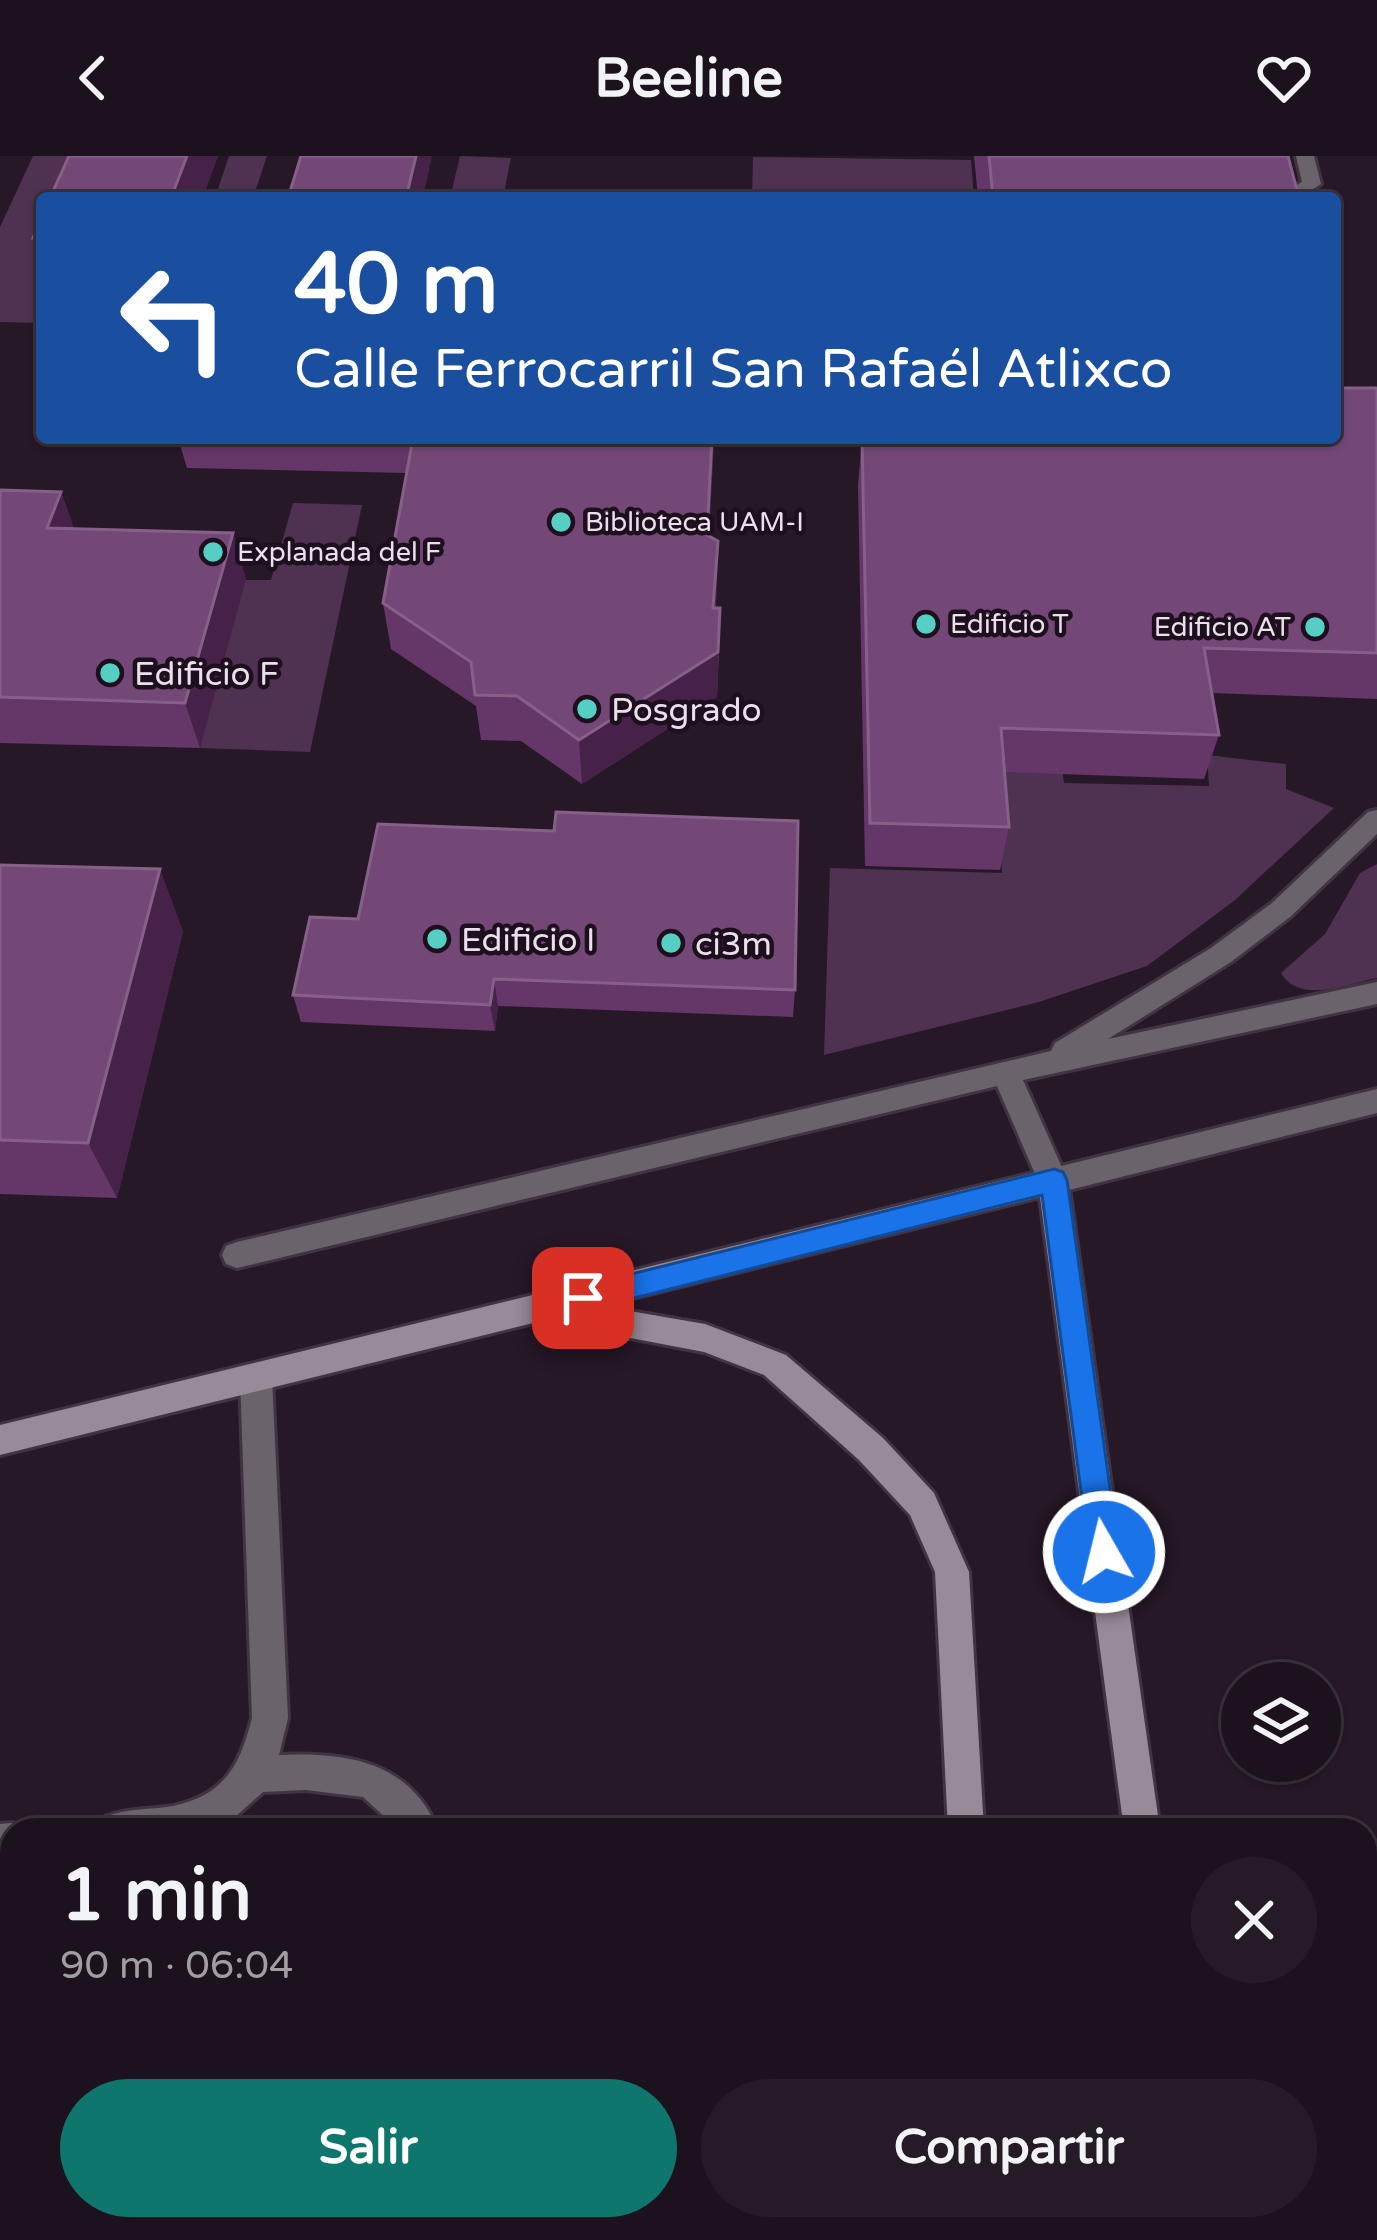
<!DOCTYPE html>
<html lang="es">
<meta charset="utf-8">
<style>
:root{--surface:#1c121d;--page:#251b26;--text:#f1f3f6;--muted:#a09ea4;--line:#3a323b;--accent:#0f766e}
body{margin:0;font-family:"Varela Round",sans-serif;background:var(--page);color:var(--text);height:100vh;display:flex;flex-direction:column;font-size:45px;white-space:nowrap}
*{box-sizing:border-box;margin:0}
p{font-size:39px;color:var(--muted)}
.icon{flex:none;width:66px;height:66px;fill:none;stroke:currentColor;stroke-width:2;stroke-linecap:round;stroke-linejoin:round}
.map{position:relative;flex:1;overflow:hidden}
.sheet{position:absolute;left:0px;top:1662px;width:1377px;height:423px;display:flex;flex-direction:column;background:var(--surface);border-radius:36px 36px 0 0;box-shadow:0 3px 9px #0004,0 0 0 3px var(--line)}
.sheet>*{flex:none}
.top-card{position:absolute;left:36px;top:36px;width:1305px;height:252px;border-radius:12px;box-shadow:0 3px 9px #0004,0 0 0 3px var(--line);background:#1a4fa0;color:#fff;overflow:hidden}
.fabs{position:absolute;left:1221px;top:1506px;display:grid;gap:24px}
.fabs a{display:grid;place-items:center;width:120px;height:120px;border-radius:50%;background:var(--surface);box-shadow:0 3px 9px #0004,0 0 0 3px var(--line);font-size:60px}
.pin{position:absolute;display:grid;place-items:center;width:102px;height:102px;color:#fff;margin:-51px;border-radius:24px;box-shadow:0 6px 18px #0006}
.me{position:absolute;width:132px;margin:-66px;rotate:352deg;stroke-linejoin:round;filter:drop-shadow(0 0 9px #0008)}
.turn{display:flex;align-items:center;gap:42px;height:252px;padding:0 60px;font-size:54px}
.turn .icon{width:156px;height:156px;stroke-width:2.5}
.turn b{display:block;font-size:84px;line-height:102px}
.round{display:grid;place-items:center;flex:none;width:126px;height:126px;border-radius:63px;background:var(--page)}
.overview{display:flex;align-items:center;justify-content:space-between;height:204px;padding:0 60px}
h1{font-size:72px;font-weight:700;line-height:90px}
.primary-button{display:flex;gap:24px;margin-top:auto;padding:24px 60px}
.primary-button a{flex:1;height:138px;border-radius:72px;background:var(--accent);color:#fff;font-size:48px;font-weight:700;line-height:138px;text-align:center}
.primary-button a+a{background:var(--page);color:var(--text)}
header{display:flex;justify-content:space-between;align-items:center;height:156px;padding:0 60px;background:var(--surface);font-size:54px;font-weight:700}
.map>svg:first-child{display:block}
</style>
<header><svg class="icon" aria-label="back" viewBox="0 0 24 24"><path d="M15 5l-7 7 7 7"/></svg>Beeline<svg class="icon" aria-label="heart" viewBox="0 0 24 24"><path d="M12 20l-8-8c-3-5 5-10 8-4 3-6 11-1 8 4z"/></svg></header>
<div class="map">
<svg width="1377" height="2084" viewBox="0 0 1377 2084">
<rect width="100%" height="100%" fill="#261827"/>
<path fill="#4f3151" d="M 33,0 L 98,0 L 81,42 L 42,42 L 42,167 L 0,166 L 0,71 Z
M 229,0 L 267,0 L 253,42 L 215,42 Z
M 460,0 L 511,2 L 503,42 L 450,42 Z
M 753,1 L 971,4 L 974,42 L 752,42 Z
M 293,347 L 362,349 L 310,596 L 200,592 L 245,424 L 271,424 Z
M 1207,599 L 1286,608 L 1286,633 L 1334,652 L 1235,744 L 1147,810 L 1039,846 L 824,899 L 830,712 L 1002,717 L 994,604 L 1061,604 L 1064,627 L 1209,630 Z
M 1377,708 L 1377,822 C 1346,828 1300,849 1281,817 L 1325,778 L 1360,717 Z"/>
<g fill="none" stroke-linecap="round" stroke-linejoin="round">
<g stroke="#413442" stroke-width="6">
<path id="lane" d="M 1296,0 L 1314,0 L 1321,28 L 1299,42 L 1275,42 L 1302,26 Z
M 1377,654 L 1377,678 L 1290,761 L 1231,806 L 1108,883 L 1377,826 L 1377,848 L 1023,924 L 1068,1025 L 1064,1034 L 1053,1038 L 1042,1034 L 997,930 L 237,1112 L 226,1108 L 222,1099 L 226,1090 L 237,1086 L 1051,895 L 1055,887 L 1211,792 L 1272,747 L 1368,656 Z
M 256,1208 L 267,1212 L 272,1222 L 288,1562 L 279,1599 C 346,1596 410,1605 438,1674 L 399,1674 L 363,1641 L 306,1634 L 263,1636 L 228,1667 L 210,1674 L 100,1674 L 105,1661 C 127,1652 150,1654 173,1650 C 225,1639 240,1609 252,1562 L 240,1222 L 245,1212 Z
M 12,1667 L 26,1674 L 12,1674 L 12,1705 L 0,1706 L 0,1668 Z
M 432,2073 L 474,2073 L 473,2084 L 431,2084 Z"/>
</g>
<g stroke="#413442" stroke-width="6">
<path id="street" d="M 1377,933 L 1377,957 L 1053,1038 L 1042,1034 L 1038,1025 L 1042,1016 L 1053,1012 Z
M 1365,1827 L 1377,1827 L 1377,1865 L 1365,1865 Z
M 1365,1916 L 1377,1916 L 1377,1956 L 1365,1956 Z"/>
</g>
<g stroke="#413442" stroke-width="6">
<path id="secondary" d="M 1053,1012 L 1064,1016 L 1068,1025 L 1160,1674 L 1124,1674 L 1040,1041 L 601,1150 L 705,1168 L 786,1199 L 883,1282 L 934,1337 L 969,1416 L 984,1674 L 948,1674 L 935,1416 L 910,1359 L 859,1304 L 764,1219 L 704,1196 L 541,1165 L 0,1299 L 0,1269 Z
M 966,2073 L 1008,2073 L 1008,2084 L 966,2084 Z
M 1161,2073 L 1203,2073 L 1204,2084 L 1162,2084 Z"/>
</g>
<use href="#lane" fill="#6b636b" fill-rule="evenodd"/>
<use href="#street" fill="#6b636b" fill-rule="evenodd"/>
<use href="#secondary" fill="#988b98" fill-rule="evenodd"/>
</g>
<path fill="#653668" d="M 974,0 L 1288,0 L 1299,42 L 978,42 Z
M 42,61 L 42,111 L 33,82 Z
M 1377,232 L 1377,543 L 1212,537 L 1219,579 L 1204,623 L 1005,616 L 1009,671 L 1000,714 L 865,710 L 858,329 L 862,283 L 1044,288 L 1043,282 L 1335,282 Z
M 178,282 L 714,282 L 709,380 L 718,385 L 716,452 L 719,497 L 717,541 L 582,628 L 521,585 L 481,584 L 476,550 L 391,493 L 383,447 L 406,317 L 187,312 Z
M 0,334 L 61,336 L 74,373 L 233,377 L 246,424 L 200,592 L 0,587 Z
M 0,709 L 183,775 L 117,1042 L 0,1038 Z
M 358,763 L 795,834 L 793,861 L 498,850 L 495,875 L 301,866 L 293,839 Z"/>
<path fill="#462248" d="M 187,0 L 218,0 L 203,42 L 171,42 Z
M 416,0 L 432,0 L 423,42 L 406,42 Z
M 712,282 L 714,282 L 707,425 L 707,379 Z
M 61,336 L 78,383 L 47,372 Z
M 233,377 L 246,424 L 200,592 L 185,547 Z
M 718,385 L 717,431 L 712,497 L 713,452 Z
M 720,452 L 717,541 L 582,628 L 579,584 Z
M 160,713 L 183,775 L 117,1042 L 88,987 Z
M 494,823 L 498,850 L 495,875 L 490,849 Z
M 334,2073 L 349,2073 L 349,2084 L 333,2084 Z"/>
<path fill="#734876" stroke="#866088" stroke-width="3" d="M 69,0 L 187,0 L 171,42 L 50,42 Z
M 301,0 L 416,0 L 406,42 L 288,42 Z
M 989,0 L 1288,0 L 1299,42 L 993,42 Z
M 42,61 L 42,82 L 33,82 Z
M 1335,232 L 1377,232 L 1377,497 L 1204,492 L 1219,579 L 1001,572 L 1009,671 L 870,667 L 862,283 L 1058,288 L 1058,282 L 1335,282 Z
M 413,282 L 712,282 L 707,379 L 718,385 L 713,452 L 720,452 L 718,496 L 579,584 L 517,540 L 475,539 L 471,506 L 383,447 Z
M 0,334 L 61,336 L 47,372 L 233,377 L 185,547 L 0,541 Z
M 556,656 L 798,665 L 795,834 L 494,823 L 490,849 L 293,839 L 310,761 L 358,763 L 378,668 L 554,675 Z
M 0,709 L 160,713 L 88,987 L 0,984 Z
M 12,1823 L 12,2073 L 334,2073 L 333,2084 L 0,2084 L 0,1824 Z
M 492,2073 L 744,2073 L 745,2084 L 492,2084 Z"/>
<path fill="#1a73e8" stroke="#114b97" stroke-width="3" d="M 1054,1013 L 1063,1016 L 1067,1024 L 1119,1396 L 1115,1406 L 1104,1410 L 1093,1406 L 1089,1396 L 1042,1039 L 583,1155 L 573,1151 L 569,1142 L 573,1134 L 583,1130 Z"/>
<g fill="#55cec4" stroke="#1d0f1d" stroke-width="4.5">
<circle cx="561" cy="366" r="12"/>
<circle cx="213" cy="396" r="12"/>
<circle cx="926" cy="468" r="12"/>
<circle cx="1315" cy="471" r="12"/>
<circle cx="110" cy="517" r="12"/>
<circle cx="587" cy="553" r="12"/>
<circle cx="437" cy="783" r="12"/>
<circle cx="671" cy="787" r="12"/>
</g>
<g text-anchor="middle" stroke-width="9" stroke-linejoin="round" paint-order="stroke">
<g font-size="27" fill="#eae0ea" stroke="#1d0f1d" text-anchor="start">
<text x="585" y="375">Biblioteca UAM-I</text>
<text x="237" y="405">Explanada del F</text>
<text x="950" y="477">Edificio T</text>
<text x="1291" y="480" text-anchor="end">Edificio AT</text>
</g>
<g font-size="33" fill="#eae0ea" stroke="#1d0f1d" text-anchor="start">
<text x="134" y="529">Edificio F</text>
<text x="611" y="565">Posgrado</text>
<text x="461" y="795">Edificio I</text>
<text x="695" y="799">ci3m</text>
</g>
</g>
</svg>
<div class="fabs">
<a><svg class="icon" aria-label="layers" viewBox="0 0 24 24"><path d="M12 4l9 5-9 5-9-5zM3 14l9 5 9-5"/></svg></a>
</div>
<div class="pin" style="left:583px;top:1142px;background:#d93025"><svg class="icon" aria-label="arrive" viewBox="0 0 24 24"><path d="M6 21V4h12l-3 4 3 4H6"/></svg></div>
<svg class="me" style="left:1104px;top:1396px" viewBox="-20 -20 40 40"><circle r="17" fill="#1a73e8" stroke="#fff" stroke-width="3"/><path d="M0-11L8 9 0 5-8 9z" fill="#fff"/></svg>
<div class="top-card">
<div class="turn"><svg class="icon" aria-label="left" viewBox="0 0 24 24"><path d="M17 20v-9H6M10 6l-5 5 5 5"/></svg><div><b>40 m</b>Calle Ferrocarril San Rafaél Atlixco</div></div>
</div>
<section class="sheet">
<div class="overview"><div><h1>1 min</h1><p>90 m · 06:04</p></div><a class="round"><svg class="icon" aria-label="close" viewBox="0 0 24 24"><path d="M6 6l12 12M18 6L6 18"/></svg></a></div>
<div class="primary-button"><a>Salir</a><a>Compartir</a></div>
</section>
</div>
